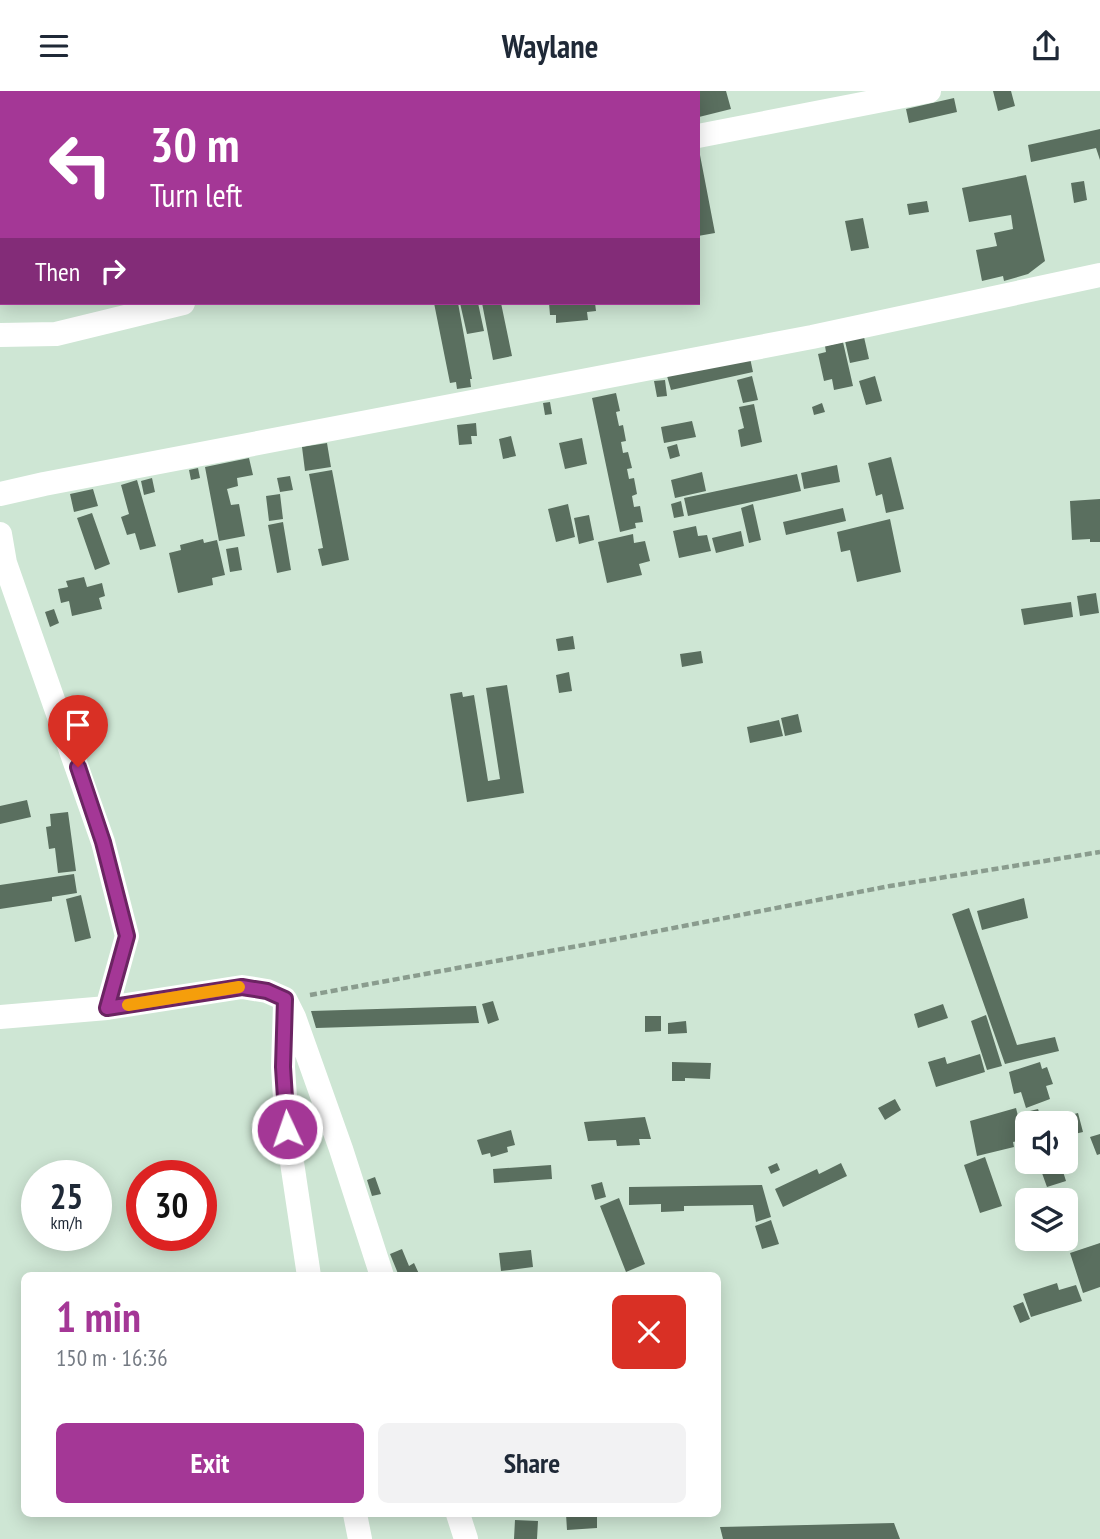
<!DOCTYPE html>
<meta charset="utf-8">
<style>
:root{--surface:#fff;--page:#f2f2f3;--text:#1f2937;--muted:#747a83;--accent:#a43796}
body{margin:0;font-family:"PT Sans Narrow",sans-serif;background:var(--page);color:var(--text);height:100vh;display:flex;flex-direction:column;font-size:26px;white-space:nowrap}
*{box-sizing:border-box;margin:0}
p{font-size:23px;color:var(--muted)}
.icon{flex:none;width:38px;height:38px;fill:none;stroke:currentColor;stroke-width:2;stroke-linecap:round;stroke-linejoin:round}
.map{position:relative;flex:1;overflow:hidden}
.panel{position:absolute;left:21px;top:1181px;width:700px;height:245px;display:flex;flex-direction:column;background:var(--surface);border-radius:10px;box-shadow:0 4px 18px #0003}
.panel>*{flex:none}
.top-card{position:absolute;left:0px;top:0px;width:700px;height:214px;box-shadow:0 4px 18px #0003;background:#a43796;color:#fff;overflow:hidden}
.tools{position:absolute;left:1015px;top:1020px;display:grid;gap:14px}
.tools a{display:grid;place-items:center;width:63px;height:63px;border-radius:10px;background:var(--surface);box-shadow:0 4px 18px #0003;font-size:35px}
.speed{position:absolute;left:21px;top:1069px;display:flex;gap:14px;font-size:35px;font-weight:700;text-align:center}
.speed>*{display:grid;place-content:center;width:91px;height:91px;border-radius:50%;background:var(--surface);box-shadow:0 4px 18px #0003;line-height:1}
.speed small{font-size:18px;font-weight:400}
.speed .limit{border:10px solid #d22;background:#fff;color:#111}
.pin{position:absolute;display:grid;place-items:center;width:60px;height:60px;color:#fff;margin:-72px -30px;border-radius:50% 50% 50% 0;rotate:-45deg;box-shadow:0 0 7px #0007}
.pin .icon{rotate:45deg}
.me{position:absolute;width:77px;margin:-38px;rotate:357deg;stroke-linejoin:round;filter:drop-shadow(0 0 5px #0008)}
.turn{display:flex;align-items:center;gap:24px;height:147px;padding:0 35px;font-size:32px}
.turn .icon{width:91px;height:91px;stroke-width:2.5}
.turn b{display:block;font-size:49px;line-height:60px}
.then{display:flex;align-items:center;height:66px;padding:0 35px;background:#0003;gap:14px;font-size:26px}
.round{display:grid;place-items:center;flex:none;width:74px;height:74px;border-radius:10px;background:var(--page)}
.overview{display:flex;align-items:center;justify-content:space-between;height:119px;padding:0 35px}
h1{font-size:42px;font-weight:800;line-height:52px;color:var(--accent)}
.cta{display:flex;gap:14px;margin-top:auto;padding:14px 35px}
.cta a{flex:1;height:80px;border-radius:10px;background:var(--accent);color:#fff;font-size:28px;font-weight:800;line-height:80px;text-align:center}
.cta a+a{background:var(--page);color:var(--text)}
header{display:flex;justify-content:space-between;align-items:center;height:91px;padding:0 35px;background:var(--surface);font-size:32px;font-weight:800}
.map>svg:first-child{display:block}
</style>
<header><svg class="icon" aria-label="menu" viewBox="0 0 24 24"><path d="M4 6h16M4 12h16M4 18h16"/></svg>Waylane<svg class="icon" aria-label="share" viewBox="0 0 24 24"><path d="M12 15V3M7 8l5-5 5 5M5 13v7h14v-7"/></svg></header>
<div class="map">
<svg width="1100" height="1448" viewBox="0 0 1100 1448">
<rect width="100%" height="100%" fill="#cee6d4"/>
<path fill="#5a6f5f" d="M 698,0 L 726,0 L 731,18 L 699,26 Z
M 993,0 L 1011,0 L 1015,15 L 998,20 Z
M 954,7 L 957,21 L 909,32 L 906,18 Z
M 1100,38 L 1100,69 L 1096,57 L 1031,71 L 1028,54 Z
M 700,64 L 715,142 L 698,145 L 698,65 Z
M 1026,84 L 1045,170 L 1028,183 L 1004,190 L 1003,185 L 982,190 L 976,159 L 997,155 L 994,142 L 1013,138 L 1011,124 L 969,131 L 962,97 Z
M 1084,90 L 1087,109 L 1074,112 L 1071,92 Z
M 927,110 L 929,121 L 909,124 L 907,113 Z
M 863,127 L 869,157 L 851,160 L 845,130 Z
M 434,212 L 458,212 L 472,288 L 470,288 L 471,296 L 457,298 L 456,291 L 450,292 Z
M 460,212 L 478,212 L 484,240 L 467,243 Z
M 482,212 L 501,212 L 512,265 L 493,269 Z
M 549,212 L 595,212 L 596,220 L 587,221 L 588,229 L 556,232 L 556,224 L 550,224 Z
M 864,246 L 869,268 L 850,272 L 845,250 Z
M 843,251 L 853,295 L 834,299 L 832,288 L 824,290 L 818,263 L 826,261 L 825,255 Z
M 750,267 L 753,281 L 671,299 L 667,285 Z
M 752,285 L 758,309 L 743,312 L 737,289 Z
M 875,285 L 882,310 L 866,314 L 859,290 Z
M 665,289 L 667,305 L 657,306 L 654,290 Z
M 616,302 L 620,320 L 616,321 L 619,335 L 623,334 L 626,350 L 621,351 L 623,362 L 628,361 L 632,377 L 627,378 L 629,388 L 634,387 L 637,403 L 632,405 L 634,416 L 640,415 L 643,431 L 635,432 L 636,437 L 620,441 L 592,307 Z
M 550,311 L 552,323 L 545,324 L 543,312 Z
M 822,312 L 825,321 L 814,324 L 812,316 Z
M 754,313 L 762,351 L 741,356 L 738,339 L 744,337 L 739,316 Z
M 692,330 L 696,346 L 664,352 L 661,336 Z
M 476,332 L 477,345 L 471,345 L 472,353 L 459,354 L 457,334 Z
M 511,345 L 516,365 L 503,368 L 499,348 Z
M 582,347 L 587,373 L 565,378 L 559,352 Z
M 327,352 L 331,376 L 305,380 L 302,356 Z
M 677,353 L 680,365 L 670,368 L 667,356 Z
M 891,366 L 904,418 L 886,422 L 882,403 L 876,405 L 868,372 Z
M 249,367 L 253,384 L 237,387 L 238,395 L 227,398 L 231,414 L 239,413 L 245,445 L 219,450 L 205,376 Z
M 837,374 L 840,391 L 804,398 L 801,382 Z
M 198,377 L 200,387 L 191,389 L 189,379 Z
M 332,379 L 349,469 L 322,475 L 318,458 L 323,457 L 309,383 Z
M 702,381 L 706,400 L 675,407 L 671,389 Z
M 797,383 L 801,400 L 688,425 L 684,407 Z
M 290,385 L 293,399 L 280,401 L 277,387 Z
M 152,387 L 155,401 L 144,404 L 141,390 Z
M 137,389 L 156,455 L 140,459 L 135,442 L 127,444 L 121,426 L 129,423 L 121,394 Z
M 93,398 L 98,415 L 74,421 L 70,403 Z
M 280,403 L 283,428 L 269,430 L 266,405 Z
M 1100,408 L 1100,451 L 1090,451 L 1090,448 L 1072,449 L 1070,410 Z
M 681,410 L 684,425 L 674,427 L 671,413 Z
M 568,413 L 575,446 L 556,451 L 548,418 Z
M 753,413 L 761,449 L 749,452 L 741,417 Z
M 843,417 L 846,430 L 786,444 L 783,431 Z
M 92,422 L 110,473 L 95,479 L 77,427 Z
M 589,424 L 594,449 L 579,453 L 574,427 Z
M 890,428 L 901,481 L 857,491 L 850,459 L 841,461 L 837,441 Z
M 283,431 L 291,479 L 277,482 L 268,434 Z
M 696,435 L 698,445 L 707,444 L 711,460 L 679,467 L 673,440 Z
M 741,440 L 744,455 L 716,462 L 712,447 Z
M 633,443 L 634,452 L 645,450 L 650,470 L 639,473 L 642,484 L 607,492 L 598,451 Z
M 203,448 L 204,452 L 217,449 L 225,484 L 212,487 L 213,494 L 178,502 L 169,462 L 181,459 L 180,454 Z
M 238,456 L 242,479 L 230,481 L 226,458 Z
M 84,486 L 87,496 L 102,492 L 105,505 L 99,507 L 102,518 L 72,525 L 69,510 L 61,512 L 58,498 L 68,496 L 66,490 Z
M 1096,502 L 1099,522 L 1080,525 L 1077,505 Z
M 1071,511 L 1073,526 L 1024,534 L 1021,518 Z
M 54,518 L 59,532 L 50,536 L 45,521 Z
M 573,545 L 575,558 L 558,560 L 556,548 Z
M 701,560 L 703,572 L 682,576 L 680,563 Z
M 569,581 L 572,600 L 559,602 L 556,584 Z
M 507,594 L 524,702 L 467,711 L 450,603 L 462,601 L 463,606 L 474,604 L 488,690 L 500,688 L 486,597 Z
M 798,623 L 802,641 L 785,645 L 781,627 Z
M 779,629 L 783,645 L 750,652 L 747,636 Z
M 27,709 L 31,726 L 0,733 L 0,715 Z
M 68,721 L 76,780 L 58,782 L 55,757 L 49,758 L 46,736 L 51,735 L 50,723 Z
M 74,783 L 77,802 L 52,806 L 52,810 L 0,818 L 0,794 Z
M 81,804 L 91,847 L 75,851 L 66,808 Z
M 1024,807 L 1028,827 L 982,839 L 977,820 Z
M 969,817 L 1017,954 L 1055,946 L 1059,960 L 1005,973 L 952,823 Z
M 493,910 L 499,929 L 488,933 L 482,913 Z
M 943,913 L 948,927 L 918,937 L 914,923 Z
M 476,915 L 479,932 L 316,937 L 311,920 Z
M 986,924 L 1002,975 L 987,979 L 971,930 Z
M 645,925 L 661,925 L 661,940 L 645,941 Z
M 686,930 L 687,942 L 668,943 L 668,932 Z
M 980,963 L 985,981 L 936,996 L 928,971 L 945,966 L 947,973 Z
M 672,971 L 711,972 L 710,988 L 685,987 L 685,990 L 672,990 Z
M 1040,971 L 1042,978 L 1047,976 L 1053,993 L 1046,995 L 1050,1008 L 1026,1017 L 1021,1001 L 1014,1003 L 1009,981 Z
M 895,1008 L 901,1019 L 885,1029 L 878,1017 Z
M 1016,1017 L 1024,1049 L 1013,1051 L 1014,1056 L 977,1065 L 970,1030 Z
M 1038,1018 L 1043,1032 L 1026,1032 L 1022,1022 Z
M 1078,1022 L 1083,1041 L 1066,1045 L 1066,1032 L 1048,1032 L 1047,1030 Z
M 645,1026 L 651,1048 L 639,1048 L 640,1054 L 617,1055 L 616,1049 L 588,1050 L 584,1031 Z
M 511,1039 L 515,1054 L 507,1056 L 508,1061 L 491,1066 L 490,1062 L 482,1064 L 477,1049 Z
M 1100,1043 L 1100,1063 L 1097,1064 L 1090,1046 Z
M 985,1066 L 1002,1115 L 980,1122 L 964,1074 Z
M 1038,1071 L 1060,1071 L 1066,1090 L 1047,1096 Z
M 777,1072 L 780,1079 L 771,1083 L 768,1076 Z
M 841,1072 L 847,1085 L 783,1116 L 775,1098 L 817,1078 L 819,1083 Z
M 551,1074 L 552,1088 L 494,1092 L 493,1078 Z
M 375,1086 L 381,1103 L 372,1105 L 367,1089 Z
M 602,1091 L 606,1106 L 595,1109 L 591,1094 Z
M 762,1094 L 771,1126 L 756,1131 L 753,1114 L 684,1115 L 684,1120 L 661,1121 L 661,1113 L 629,1114 L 629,1096 Z
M 619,1107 L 645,1173 L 626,1181 L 600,1115 Z
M 771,1129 L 779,1153 L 762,1158 L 755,1135 Z
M 1100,1152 L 1100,1196 L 1083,1202 L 1070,1162 Z
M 402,1158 L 409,1175 L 414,1172 L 420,1185 L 399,1185 L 390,1163 Z
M 531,1159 L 533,1176 L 501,1180 L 499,1162 Z
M 1057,1192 L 1059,1199 L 1076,1194 L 1082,1210 L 1031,1226 L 1023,1203 Z
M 1023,1211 L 1030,1228 L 1020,1232 L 1013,1215 Z
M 566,1423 L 597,1423 L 597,1437 L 567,1439 Z
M 515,1429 L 538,1430 L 537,1448 L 514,1448 Z
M 894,1432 L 900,1448 L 723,1448 L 720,1436 Z"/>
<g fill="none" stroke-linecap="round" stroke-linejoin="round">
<path stroke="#8a9c8e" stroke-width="4.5" stroke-dasharray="7 3.5" stroke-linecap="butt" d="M 310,904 L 627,846 L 890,795 L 1100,761"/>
<path stroke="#fff" stroke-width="24" d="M 616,2 L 618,0
M 698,45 L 929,0
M 0,244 L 56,243 L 183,212
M 0,403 L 44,393 L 812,246 L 1100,184
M 0,443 L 5,472 L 103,751 L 127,845 L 107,917
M 285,914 L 283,976 L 287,1038 L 309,1185
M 0,926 L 107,917 L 242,896 L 267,900 L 285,908 L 294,926 L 341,1058 L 382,1185
M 355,1423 L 360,1448
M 458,1423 L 466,1448"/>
</g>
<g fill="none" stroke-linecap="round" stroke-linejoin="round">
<g stroke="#6b2462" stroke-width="18">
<path id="route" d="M 78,676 L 103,751 L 127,845 L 107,917 L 242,896 L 267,900 L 285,908 L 283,976 L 287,1038"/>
</g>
<use href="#route" stroke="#a43796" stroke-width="12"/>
<path stroke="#f59e0b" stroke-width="12" d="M 128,914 L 239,896"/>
</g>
</svg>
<div class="tools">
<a><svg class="icon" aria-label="sound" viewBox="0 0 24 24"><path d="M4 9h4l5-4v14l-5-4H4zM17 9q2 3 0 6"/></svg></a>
<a><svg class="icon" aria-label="layers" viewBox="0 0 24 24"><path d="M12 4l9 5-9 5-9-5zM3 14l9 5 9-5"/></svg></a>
</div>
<div class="speed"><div>25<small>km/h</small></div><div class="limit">30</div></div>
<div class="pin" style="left:78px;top:676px;background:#d93025"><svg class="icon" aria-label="arrive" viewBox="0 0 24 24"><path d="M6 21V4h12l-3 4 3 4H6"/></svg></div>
<svg class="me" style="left:287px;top:1038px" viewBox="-20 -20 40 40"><circle r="17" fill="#a43796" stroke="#fff" stroke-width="3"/><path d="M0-11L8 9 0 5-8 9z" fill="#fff"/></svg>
<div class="top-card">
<div class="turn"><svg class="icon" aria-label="left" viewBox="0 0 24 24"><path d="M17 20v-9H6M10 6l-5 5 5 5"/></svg><div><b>30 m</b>Turn left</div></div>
<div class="then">Then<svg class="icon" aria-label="right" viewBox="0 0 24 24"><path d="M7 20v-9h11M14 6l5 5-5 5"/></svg></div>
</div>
<section class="panel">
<div class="overview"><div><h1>1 min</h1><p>150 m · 16:36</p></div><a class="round" style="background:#d93025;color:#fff"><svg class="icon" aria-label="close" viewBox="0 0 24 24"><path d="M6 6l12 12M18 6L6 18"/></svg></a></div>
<div class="cta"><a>Exit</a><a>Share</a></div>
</section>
</div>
